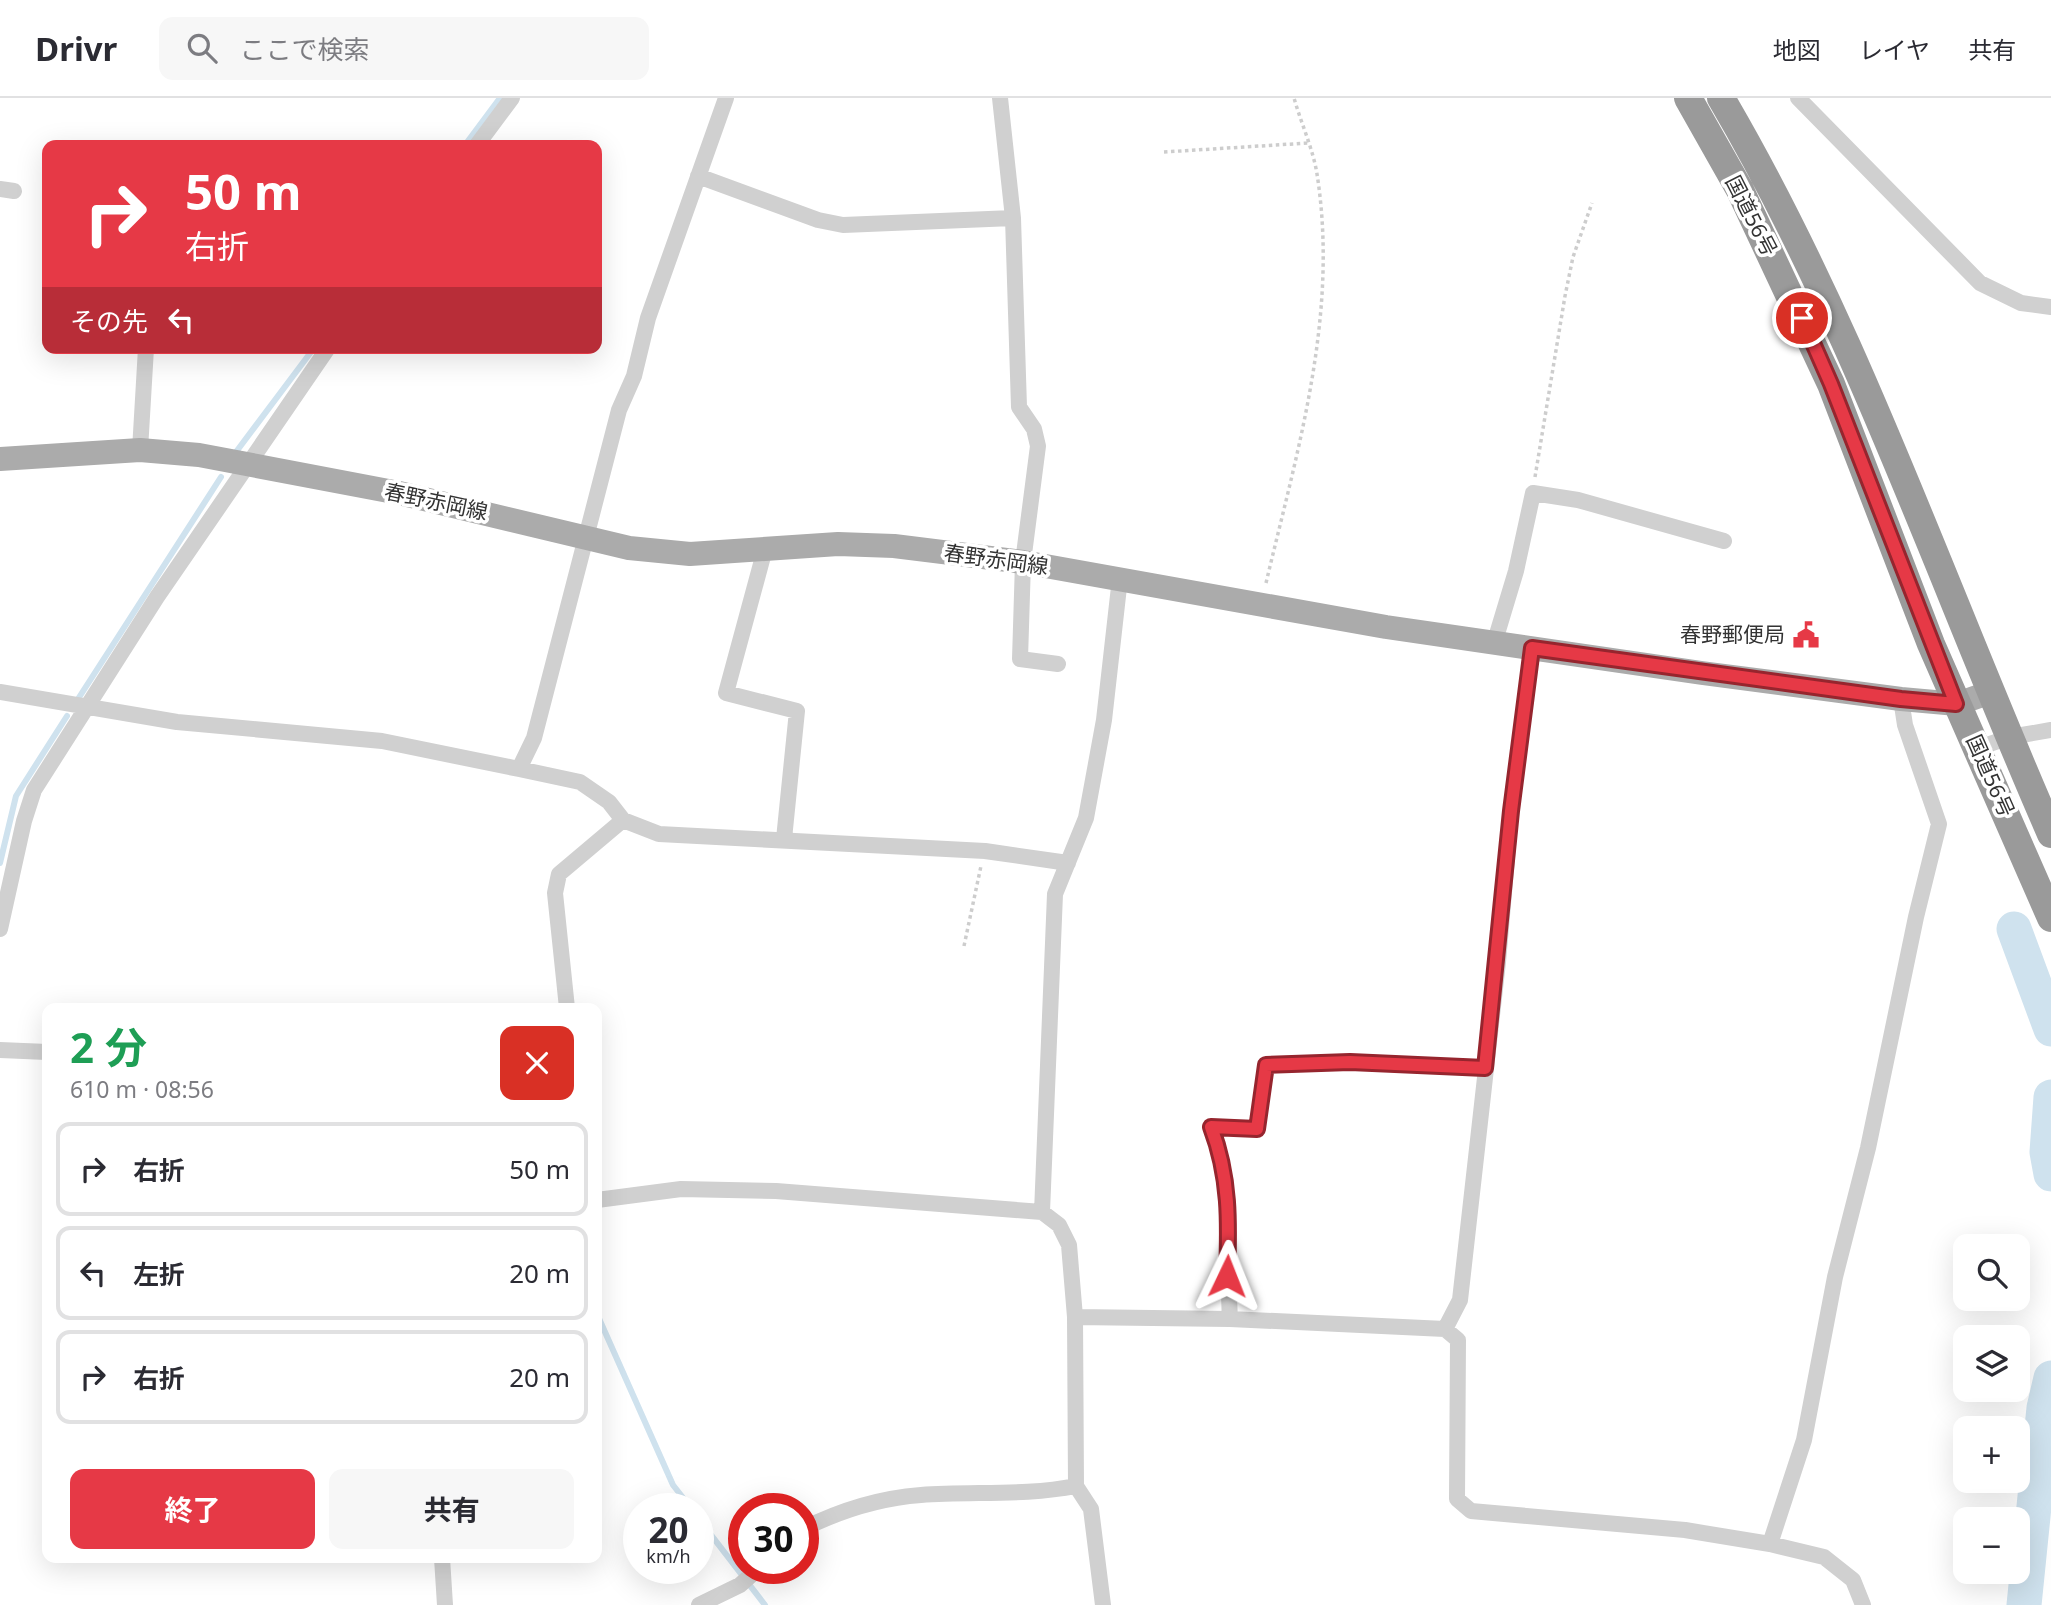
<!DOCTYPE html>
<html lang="ja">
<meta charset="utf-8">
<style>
:root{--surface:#fff;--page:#f7f7f7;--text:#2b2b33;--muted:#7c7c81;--line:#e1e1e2;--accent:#e63946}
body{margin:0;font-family:"Noto Sans","Noto Sans JP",sans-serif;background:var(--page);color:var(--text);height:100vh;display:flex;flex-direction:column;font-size:26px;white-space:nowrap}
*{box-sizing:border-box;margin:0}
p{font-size:23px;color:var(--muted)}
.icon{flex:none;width:38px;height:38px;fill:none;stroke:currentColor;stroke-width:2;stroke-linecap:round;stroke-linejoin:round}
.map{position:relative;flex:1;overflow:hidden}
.side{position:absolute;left:42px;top:905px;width:560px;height:560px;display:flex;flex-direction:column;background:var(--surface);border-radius:14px;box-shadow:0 7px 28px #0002}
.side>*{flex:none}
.guide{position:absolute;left:42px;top:42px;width:560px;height:214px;border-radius:14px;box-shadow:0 7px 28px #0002;background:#e63946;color:#fff;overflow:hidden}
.buttons{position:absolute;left:1953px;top:1136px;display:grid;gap:14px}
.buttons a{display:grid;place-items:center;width:77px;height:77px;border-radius:14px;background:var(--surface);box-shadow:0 7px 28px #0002;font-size:35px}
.speed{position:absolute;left:623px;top:1395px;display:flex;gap:14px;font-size:35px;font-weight:700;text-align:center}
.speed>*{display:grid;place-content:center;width:91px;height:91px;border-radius:50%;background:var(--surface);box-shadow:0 7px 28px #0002;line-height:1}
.speed small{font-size:18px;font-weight:400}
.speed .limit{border:10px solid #d22;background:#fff;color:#111}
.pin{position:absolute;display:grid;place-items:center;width:60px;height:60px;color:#fff;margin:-30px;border:4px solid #fff;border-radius:50%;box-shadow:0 2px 7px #0007}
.me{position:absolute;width:77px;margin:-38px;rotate:2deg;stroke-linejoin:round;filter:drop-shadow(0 0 5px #0008)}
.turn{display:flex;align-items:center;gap:24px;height:147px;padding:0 28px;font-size:32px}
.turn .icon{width:91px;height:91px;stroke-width:2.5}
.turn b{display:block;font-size:49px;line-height:60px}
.then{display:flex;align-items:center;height:66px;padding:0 28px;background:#0003;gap:14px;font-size:26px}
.round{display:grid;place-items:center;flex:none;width:74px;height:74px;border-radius:14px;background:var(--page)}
.headline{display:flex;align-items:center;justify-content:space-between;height:119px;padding:0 28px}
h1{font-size:42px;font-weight:700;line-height:52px;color:#1e9e55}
.action{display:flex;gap:14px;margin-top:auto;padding:14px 28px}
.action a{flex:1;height:80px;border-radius:14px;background:var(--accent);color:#fff;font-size:28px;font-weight:700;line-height:80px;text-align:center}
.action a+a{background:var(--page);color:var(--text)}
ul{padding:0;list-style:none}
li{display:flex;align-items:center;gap:21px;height:94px;margin:0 14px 10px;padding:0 14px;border:4px solid var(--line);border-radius:14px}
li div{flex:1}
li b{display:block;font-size:26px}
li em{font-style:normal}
header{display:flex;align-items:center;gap:42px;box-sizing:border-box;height:98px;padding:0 35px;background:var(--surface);border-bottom:2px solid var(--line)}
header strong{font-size:33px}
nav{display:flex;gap:38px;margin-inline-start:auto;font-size:24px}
.search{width:490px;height:63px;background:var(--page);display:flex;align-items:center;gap:18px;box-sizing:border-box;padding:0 24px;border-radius:14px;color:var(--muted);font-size:26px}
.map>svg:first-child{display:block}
</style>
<header>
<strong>Drivr</strong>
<div class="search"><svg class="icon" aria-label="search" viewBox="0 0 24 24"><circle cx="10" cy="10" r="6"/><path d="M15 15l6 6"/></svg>ここで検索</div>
<nav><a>地図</a><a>レイヤ</a><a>共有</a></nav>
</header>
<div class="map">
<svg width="2051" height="1507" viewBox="0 0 2051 1507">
<rect width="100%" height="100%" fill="#fff"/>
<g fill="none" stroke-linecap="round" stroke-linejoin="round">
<path stroke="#cfe2ee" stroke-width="6" d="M 465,47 L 500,0
M 236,354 L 314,250
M 78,601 L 221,379
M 0,765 L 16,698 L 67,618
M 597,1216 L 673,1387 L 691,1410
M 698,1420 L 765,1507"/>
<path stroke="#cfe2ee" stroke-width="35" d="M 2014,831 L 2051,931
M 2051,999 L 2047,1054 L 2051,1076
M 2024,1507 L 2044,1310 L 2051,1280"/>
<path stroke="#cdcdcd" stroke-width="3.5" stroke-dasharray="3.5 3.5" stroke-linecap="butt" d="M 1164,54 L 1308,45
M 1535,379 L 1565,198 L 1573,159 L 1592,105
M 1266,485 C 1298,350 1339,216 1317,76 C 1313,51 1301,25 1294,0
M 964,848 L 981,768"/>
<path stroke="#d0d0d0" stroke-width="16" d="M 1000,0 L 1013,120
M 1798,0 L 1980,185 L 2021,205 L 2051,209
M 477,47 L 512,0
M 698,78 L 818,122 L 843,127 L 1013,120 L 1019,309 L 1034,331 L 1038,348 L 1023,464 L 1020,561 L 1058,566
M 0,91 L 14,93
M 140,352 L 146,250
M 765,451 L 726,595 L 797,613 L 784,741
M 1494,546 L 1516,473 L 1533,395 L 1578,402 L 1724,443
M 0,594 L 177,624 L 382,643 L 519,671 L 580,684 L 609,704 L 623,722 L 559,776 L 555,795 L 567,910
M 1978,650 L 2010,639 L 2051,632
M 519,671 L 534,640 L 619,312 L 634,278 L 648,220 L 726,0
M 623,722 L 659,736 L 985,753 L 1068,765
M 0,831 L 24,723 L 34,692 L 157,499 L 328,250
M 0,952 L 47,954
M 597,1102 L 681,1091 L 776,1093 L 1042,1114 L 1059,1127 L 1069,1147 L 1075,1219 L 1076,1388 L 1091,1411 L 1103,1507
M 1042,1114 L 1055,796 L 1086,720 L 1104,622 L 1120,480
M 1075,1219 L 1230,1221 L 1445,1231 L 1458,1242 L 1457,1401 L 1471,1413 L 1685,1432 L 1770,1446 L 1824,1459 L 1853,1482 L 1863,1507
M 1230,1221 C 1226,1155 1235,1092 1211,1029 L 1257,1031 L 1266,967 L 1350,964 L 1485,970
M 1445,1231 L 1460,1202 L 1498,864 L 1511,713 L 1532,550
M 803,1431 C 839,1413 881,1400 921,1397 C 972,1393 1025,1398 1076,1388
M 1770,1446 L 1804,1342 L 1835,1179 L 1868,1050 L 1916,819 L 1939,726 L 1905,627 L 1901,601
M 442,1460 L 445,1507
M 699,1507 L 740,1487 L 759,1470"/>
<path stroke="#ababab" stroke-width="24" d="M 0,361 L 140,352 L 199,357 L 399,395 L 629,450 L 690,456 L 838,446 L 894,448 L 1023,464 L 1386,529 L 1702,575 L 1901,601 L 1957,606 L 1991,594"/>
<path stroke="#9a9a9a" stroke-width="28" d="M 1688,0 L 1740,92 L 1831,286 L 1931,546 L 2051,820
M 1721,0 C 1857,232 1943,490 2051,736"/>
</g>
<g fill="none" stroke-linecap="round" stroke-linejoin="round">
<g stroke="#96252e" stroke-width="18">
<path id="route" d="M 1227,1178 C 1229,1125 1230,1079 1211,1029 L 1257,1031 L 1266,967 L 1350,964 L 1485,970 L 1511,713 L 1532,550 L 1901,601 L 1956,606 L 1831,286 L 1802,220"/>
</g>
<use href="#route" stroke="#e63946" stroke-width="12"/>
</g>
<defs>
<g id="civic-bare" transform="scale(2.1)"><path d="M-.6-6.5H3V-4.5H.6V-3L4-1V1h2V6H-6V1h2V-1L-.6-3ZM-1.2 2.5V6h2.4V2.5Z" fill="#e63946" stroke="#fff" stroke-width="2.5" paint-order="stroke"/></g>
</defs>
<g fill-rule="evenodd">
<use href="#civic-bare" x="1806" y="537"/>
</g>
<g text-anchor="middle" stroke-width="7" stroke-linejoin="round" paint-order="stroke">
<g font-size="21" fill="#333" stroke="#fff">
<text transform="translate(1751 118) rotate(63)" y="7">国道56号</text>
<text transform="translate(436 404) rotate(12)" y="7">春野赤岡線</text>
<text transform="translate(996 462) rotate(8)" y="7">春野赤岡線</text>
<text transform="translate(1990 678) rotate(66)" y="7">国道56号</text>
</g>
<g font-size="21" fill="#333" stroke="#fff" text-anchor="end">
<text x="1785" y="544">春野郵便局</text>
</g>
</g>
</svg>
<div class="buttons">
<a><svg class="icon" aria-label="search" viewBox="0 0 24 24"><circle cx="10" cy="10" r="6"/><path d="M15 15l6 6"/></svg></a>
<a><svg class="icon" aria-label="layers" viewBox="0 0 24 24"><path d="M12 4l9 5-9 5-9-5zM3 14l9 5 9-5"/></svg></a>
<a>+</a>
<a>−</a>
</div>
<div class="speed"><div>20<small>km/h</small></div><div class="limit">30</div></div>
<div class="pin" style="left:1802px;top:220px;background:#d93025"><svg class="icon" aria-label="arrive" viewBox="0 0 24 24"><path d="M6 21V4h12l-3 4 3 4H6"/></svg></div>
<svg class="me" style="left:1227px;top:1178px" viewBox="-20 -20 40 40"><path d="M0-17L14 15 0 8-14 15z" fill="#e63946" stroke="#fff" stroke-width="4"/></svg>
<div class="guide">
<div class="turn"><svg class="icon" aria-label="right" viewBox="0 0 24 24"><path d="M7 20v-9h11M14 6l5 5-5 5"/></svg><div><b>50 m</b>右折</div></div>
<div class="then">その先<svg class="icon" aria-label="left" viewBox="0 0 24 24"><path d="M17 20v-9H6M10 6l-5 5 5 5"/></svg></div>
</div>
<section class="side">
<div class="headline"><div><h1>2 分</h1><p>610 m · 08:56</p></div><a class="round" style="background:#d93025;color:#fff"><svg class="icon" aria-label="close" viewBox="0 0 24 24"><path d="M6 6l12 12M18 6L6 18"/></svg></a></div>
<ul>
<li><svg class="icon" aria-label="right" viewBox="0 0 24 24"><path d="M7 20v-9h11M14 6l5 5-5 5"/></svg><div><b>右折</b></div><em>50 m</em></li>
<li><svg class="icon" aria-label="left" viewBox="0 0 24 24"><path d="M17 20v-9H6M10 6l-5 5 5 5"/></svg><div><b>左折</b></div><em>20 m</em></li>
<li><svg class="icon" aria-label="right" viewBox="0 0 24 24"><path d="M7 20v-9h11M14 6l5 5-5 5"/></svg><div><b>右折</b></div><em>20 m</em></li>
</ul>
<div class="action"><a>終了</a><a>共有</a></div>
</section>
</div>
